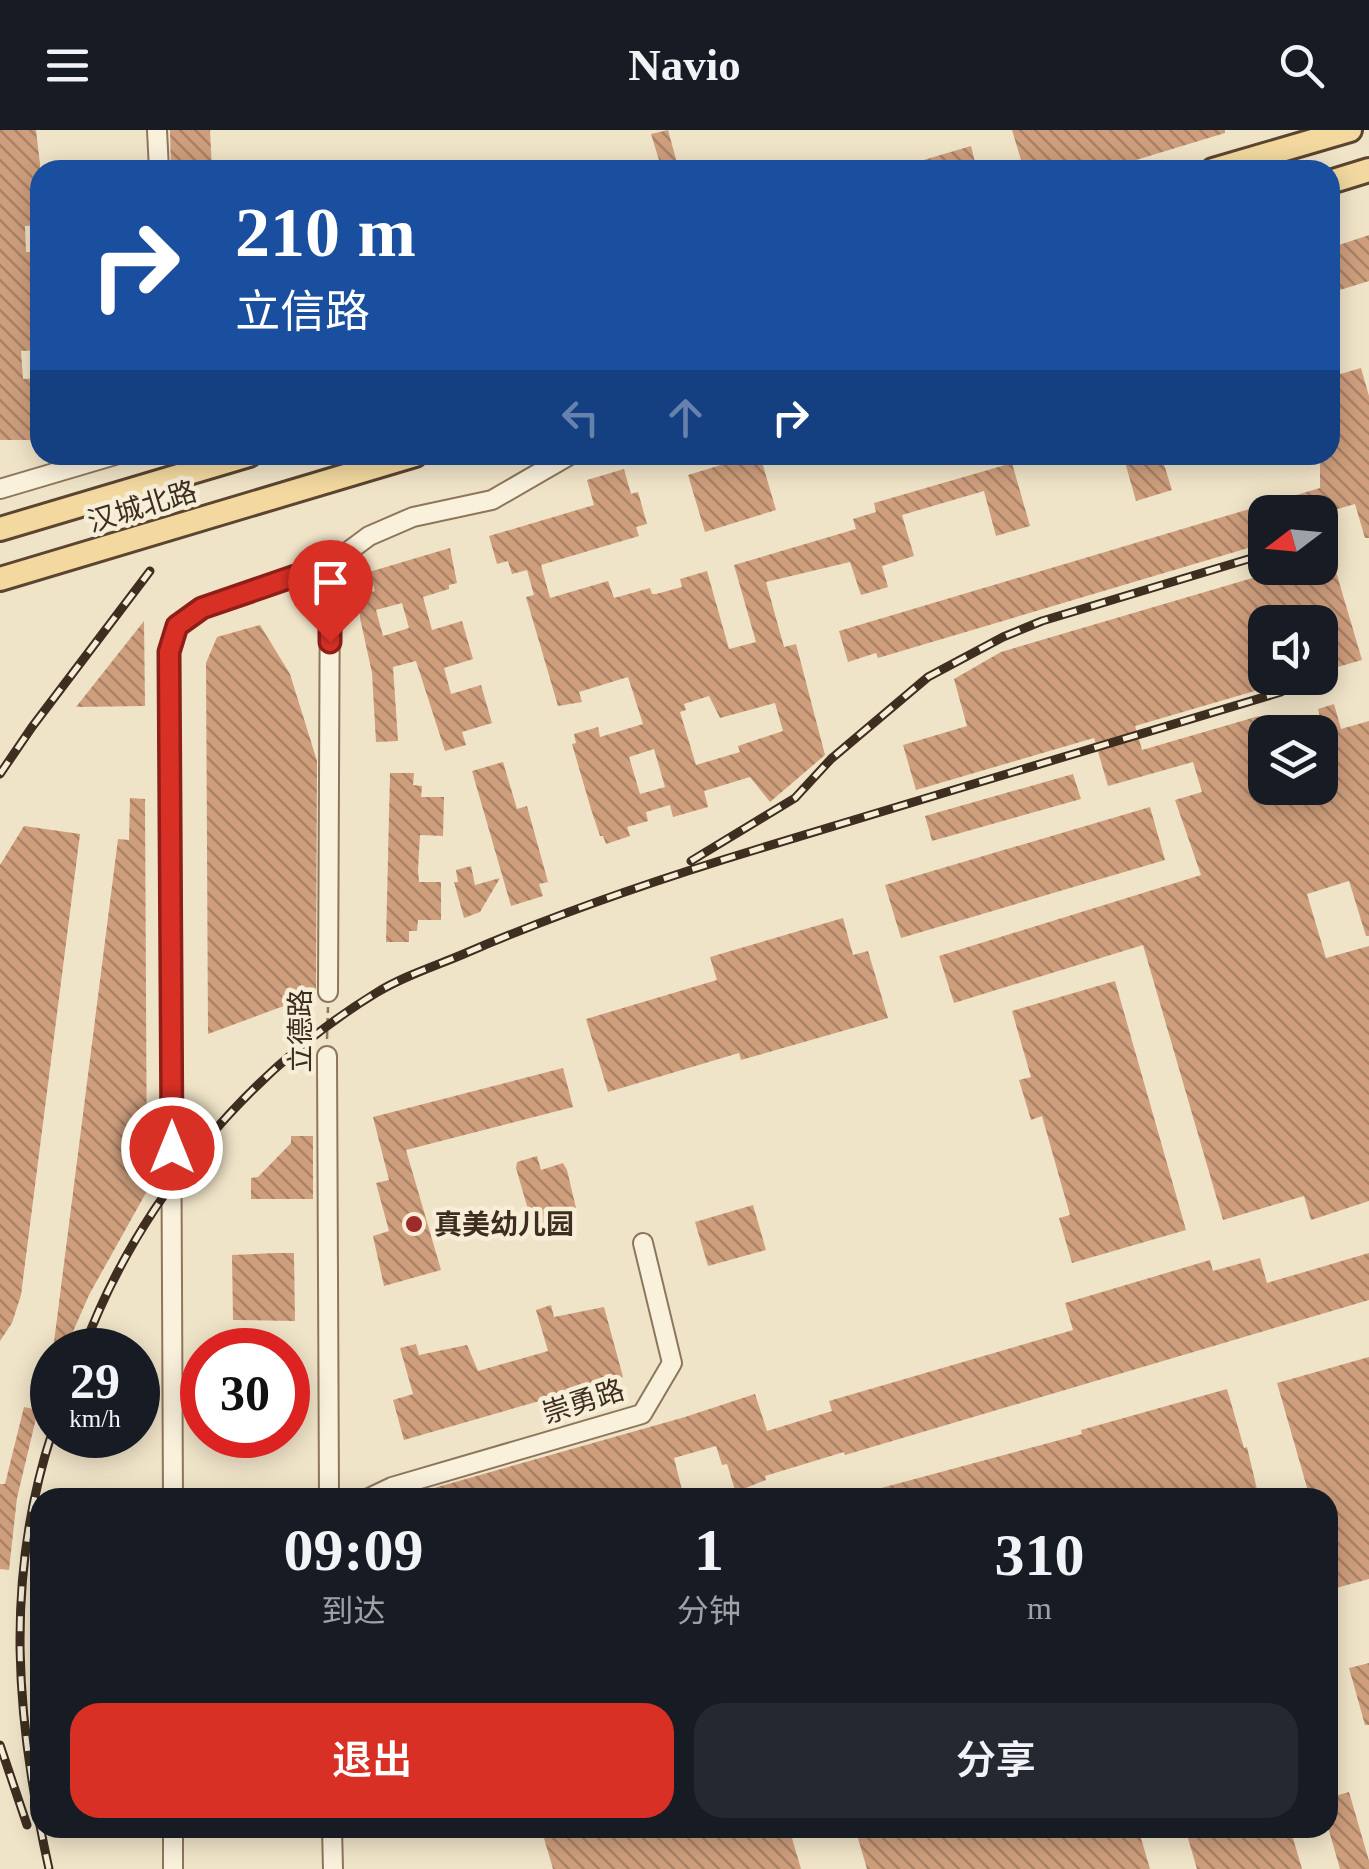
<!DOCTYPE html>
<html lang="zh">
<meta charset="utf-8">
<style>
:root{--surface:#171b24;--page:#242831;--text:#f1f3f6;--muted:#9ea1a6;--accent:#d93025}
body{margin:0;font-family:"Times New Roman","Noto Sans SC",serif;background:var(--page);color:var(--text);height:100vh;display:flex;flex-direction:column;font-size:38px;white-space:nowrap}
*{box-sizing:border-box;margin:0}
p{font-size:32px;color:var(--muted)}
.icon{flex:none;width:55px;height:55px;fill:none;stroke:currentColor;stroke-width:2;stroke-linecap:round;stroke-linejoin:round}
.map{position:relative;flex:1;overflow:hidden}
.panel{position:absolute;left:30px;top:1358px;width:1308px;height:350px;display:flex;flex-direction:column;background:var(--surface);border-radius:30px;box-shadow:0 5px 25px #0003}
.panel>*{flex:none}
.guide{position:absolute;left:30px;top:30px;width:1310px;height:305px;border-radius:30px;box-shadow:0 5px 25px #0003;background:#1a4fa0;color:#fff;overflow:hidden}
.needle{width:65px;rotate:254deg}
.fabs{position:absolute;left:1248px;top:365px;display:grid;gap:20px}
.fabs a{display:grid;place-items:center;width:90px;height:90px;border-radius:20px;background:var(--surface);box-shadow:0 5px 25px #0003;font-size:50px}
.speed{position:absolute;left:30px;top:1198px;display:flex;gap:20px;font-size:50px;font-weight:700;text-align:center}
.speed>*{display:grid;place-content:center;width:130px;height:130px;border-radius:50%;background:var(--surface);box-shadow:0 5px 25px #0003;line-height:1}
.speed small{font-size:25px;font-weight:400}
.speed .limit{border:15px solid #d22;background:#fff;color:#111}
.pin{position:absolute;display:grid;place-items:center;width:85px;height:85px;color:#fff;margin:-102px -42px;border-radius:50% 50% 50% 0;rotate:-45deg;box-shadow:0 0 10px #0007}
.pin .icon{rotate:45deg}
.me{position:absolute;width:110px;margin:-55px;rotate:0deg;stroke-linejoin:round;filter:drop-shadow(0 0 8px #0008)}
.turn{display:flex;align-items:center;gap:35px;height:210px;padding:0 40px;font-size:45px}
.turn .icon{width:130px;height:130px;stroke-width:2.5}
.turn b{display:block;font-size:70px;line-height:85px}
.lanes{display:flex;align-items:center;height:95px;padding:0 40px;background:#0003;justify-content:center;gap:50px;direction:ltr}
.lanes .off{opacity:.35}
.eta{display:flex;justify-content:space-evenly;align-items:center;height:170px;text-align:center}
.eta b{font-size:60px;font-weight:600;line-height:70px}
.button{display:flex;gap:20px;margin-top:auto;padding:20px 40px}
.button a{flex:1;height:115px;border-radius:30px;background:var(--accent);color:#fff;font-size:40px;font-weight:600;line-height:115px;text-align:center}
.button a+a{background:var(--page);color:var(--text)}
header{display:flex;justify-content:space-between;align-items:center;height:130px;padding:0 40px;background:var(--surface);font-size:45px;font-weight:600}
.map>svg:first-child{display:block}
</style>
<header><svg class="icon" aria-label="menu" viewBox="0 0 24 24"><path d="M4 6h16M4 12h16M4 18h16"/></svg>Navio<svg class="icon" aria-label="search" viewBox="0 0 24 24"><circle cx="10" cy="10" r="6"/><path d="M15 15l6 6"/></svg></header>
<div class="map">
<svg width="1369" height="1739" viewBox="0 0 1369 1739">
<defs>
<pattern id="building-back-hatch" width="6" height="6" patternUnits="userSpaceOnUse" patternTransform="scale(2.5)"><rect width="6" height="6" fill="#cf9f7d"/><path d="M-1 5l2 2M0 0l6 6M5-1l2 2" fill="none" stroke="#a98266"/></pattern>
</defs>
<rect width="100%" height="100%" fill="#f0e4c8"/>
<path fill="url(#building-back-hatch)" fill-rule="evenodd" d="M 0,0 L 36,0 L 40,34 L 40,95 L 25,96 L 26,122 L 40,122 L 40,220 L 21,221 L 23,249 L 40,248 L 40,310 L 0,310 Z
M 170,0 L 210,0 L 212,40 L 171,40 Z
M 668,0 L 679,40 L 662,40 L 651,4 Z
M 1012,0 L 1225,0 L 1225,3 L 1103,40 L 1024,40 Z
M 971,16 L 975,32 L 948,40 L 901,40 L 900,37 Z
M 1369,105 L 1369,151 L 1330,163 L 1330,118 Z
M 1361,238 L 1369,266 L 1369,408 L 1365,408 L 1355,374 L 1327,382 L 1265,382 L 1265,413 L 878,528 L 876,523 L 848,532 L 839,501 L 1320,358 L 1320,325 L 1330,325 L 1330,247 Z
M 754,325 L 760,325 L 776,380 L 705,402 L 688,345 Z
M 1123,325 L 1161,325 L 1172,360 L 1136,371 Z
M 1012,333 L 1030,396 L 996,406 L 984,361 L 902,385 L 914,426 L 882,436 L 888,457 L 861,465 L 850,432 L 766,452 L 784,517 L 796,514 L 825,625 L 770,672 L 750,647 L 704,661 L 708,677 L 673,687 L 670,675 L 646,682 L 648,691 L 627,697 L 630,706 L 606,714 L 603,706 L 600,706 L 591,679 L 572,614 L 576,613 L 574,604 L 598,597 L 600,607 L 643,594 L 628,547 L 579,562 L 582,572 L 558,576 L 526,467 L 534,465 L 527,440 L 512,444 L 508,431 L 497,434 L 489,406 L 594,375 L 587,350 L 624,339 L 631,364 L 638,362 L 647,394 L 636,397 L 639,406 L 541,435 L 550,468 L 608,451 L 614,468 L 650,458 L 652,464 L 656,464 L 682,457 L 680,449 L 707,441 L 729,519 L 756,512 L 734,435 L 856,399 L 853,389 L 876,382 L 874,373 ZM 709,566 L 720,588 L 775,573 L 783,601 L 738,616 L 740,622 L 696,635 L 680,582 L 686,580 L 684,574 ZM 654,619 L 665,657 L 640,664 L 629,627 Z
M 1320,401 L 1324,401 L 1362,530 L 1320,542 L 1320,492 L 1265,492 L 1265,558 L 1135,596 L 1142,620 L 1259,586 L 1265,608 L 1265,658 L 1320,658 L 1320,627 L 1329,625 L 1318,579 L 1334,574 L 1341,599 L 1369,591 L 1369,806 L 1366,806 L 1349,751 L 1307,764 L 1326,828 L 1369,816 L 1369,1071 L 1311,1090 L 1304,1066 L 1223,1090 L 1143,815 L 954,873 L 939,826 L 1201,745 L 1175,670 L 1202,662 L 1193,632 L 1108,656 L 1094,608 L 916,660 L 903,615 L 967,596 L 954,549 L 1001,522 L 1286,438 L 1320,438 Z
M 450,418 L 457,453 L 449,455 L 449,459 L 423,467 L 432,500 L 462,491 L 473,529 L 444,538 L 451,564 L 481,555 L 492,593 L 462,602 L 466,615 L 445,621 L 416,531 L 393,537 L 398,611 L 376,612 L 372,543 L 360,488 L 360,465 L 375,461 L 369,442 ZM 402,473 L 409,498 L 383,506 L 376,480 Z
M 144,491 L 145,576 L 76,577 Z
M 260,495 L 290,544 L 317,631 L 316,864 L 208,904 L 206,533 L 217,507 Z
M 503,632 L 517,679 L 527,676 L 548,752 L 539,754 L 543,766 L 511,776 L 472,641 Z
M 390,643 L 414,643 L 413,655 L 422,656 L 421,667 L 444,667 L 443,706 L 420,705 L 418,740 L 419,752 L 441,752 L 441,790 L 418,790 L 417,801 L 409,801 L 409,812 L 386,812 Z
M 1073,644 L 1081,669 L 932,711 L 925,686 Z
M 130,668 L 145,669 L 147,1061 L 89,1165 L 65,1220 L 53,1220 L 118,709 L 129,710 Z
M 1150,677 L 1165,730 L 901,808 L 885,755 Z
M 24,696 L 80,704 L 21,1165 L 12,1193 L 0,1211 L 0,735 Z
M 471,736 L 475,755 L 500,748 L 480,782 L 464,788 L 454,752 L 458,752 L 456,740 Z
M 843,788 L 853,825 L 868,821 L 888,888 L 741,930 L 739,923 L 608,962 L 586,889 L 717,850 L 710,827 Z
M 1115,851 L 1186,1100 L 1072,1133 L 1059,1088 L 1070,1085 L 1042,986 L 1031,990 L 1019,950 L 1031,947 L 1012,881 Z
M 563,938 L 573,977 L 406,1020 L 441,1140 L 384,1156 L 373,1106 L 389,1101 L 376,1053 L 389,1050 L 373,987 Z
M 291,1006 L 313,1006 L 313,1069 L 251,1069 L 251,1048 L 258,1047 L 291,1013 Z
M 537,1026 L 541,1040 L 563,1033 L 567,1040 L 576,1078 L 563,1082 L 568,1098 L 551,1103 L 551,1100 L 538,1104 L 534,1100 L 516,1038 L 517,1032 Z
M 753,1075 L 766,1120 L 708,1136 L 695,1092 Z
M 276,1123 L 294,1123 L 295,1191 L 233,1190 L 232,1125 Z
M 1369,1123 L 1369,1170 L 845,1325 L 844,1322 L 765,1346 L 766,1350 L 743,1359 L 735,1360 L 727,1334 L 722,1335 L 716,1316 L 674,1328 L 684,1368 L 509,1368 L 507,1361 L 484,1368 L 413,1368 L 413,1364 L 685,1287 L 755,1264 L 767,1301 L 832,1281 L 829,1271 L 1073,1200 L 1065,1173 L 1210,1130 L 1213,1141 L 1260,1128 L 1267,1153 Z
M 551,1175 L 554,1187 L 604,1177 L 623,1247 L 404,1310 L 393,1270 L 413,1264 L 400,1218 L 416,1214 L 419,1225 L 467,1215 L 478,1241 L 548,1221 L 536,1180 Z
M 1369,1227 L 1369,1449 L 1336,1458 L 1328,1428 L 1328,1368 L 1310,1368 L 1277,1253 Z
M 1227,1259 L 1244,1318 L 1247,1317 L 1259,1368 L 860,1368 L 859,1364 L 1082,1304 L 1081,1300 Z
M 24,1277 L 38,1280 L 17,1368 L 9,1440 L 0,1439 L 0,1354 L 5,1354 Z
M 1369,1533 L 1369,1595 L 1365,1595 L 1349,1538 Z
M 1349,1662 L 1369,1731 L 1369,1739 L 1340,1739 L 1328,1697 L 1328,1668 Z
M 541,1698 L 789,1698 L 801,1739 L 553,1739 Z
M 855,1698 L 1138,1698 L 1150,1739 L 867,1739 Z
M 1185,1698 L 1290,1698 L 1302,1739 L 1197,1739 Z"/>
<g fill="none" stroke-linecap="round" stroke-linejoin="round">
<g stroke="#8d765c" stroke-width="22">
<path id="minor" d="M 157,0 L 159,40
M 0,359 L 115,325
M 328,862 L 330,435
M 327,926 L 329,1368
M 173,1368 L 169,522 L 177,496 L 203,478 L 330,435 L 369,406 L 413,387 L 492,370 L 570,325
M 369,1368 L 392,1357 L 642,1284 L 672,1233 L 643,1113
M 332,1698 L 333,1739
M 173,1739 L 173,1698"/>
</g>
<g stroke="#5b4430" stroke-width="28">
<path id="major" d="M 1213,40 L 1350,0
M 1330,52 L 1369,40
M 0,399 L 249,325
M 0,449 L 415,325"/>
</g>
<path stroke="#8d765c" stroke-width="2.5" stroke-dasharray="8 5" stroke-linecap="butt" d="M 327,909 L 328,877"/>
<use href="#minor" stroke="#faf1dc" stroke-width="18"/>
<use href="#major" stroke="#f3d9a0" stroke-width="22"/>
<g stroke="#3d2e20" stroke-width="9">
<path id="rail" d="M 1320,408 L 1325,406
M 0,644 L 32,597 L 150,441
M 691,731 L 795,668 L 831,629 L 928,547 L 1003,507 L 1042,491 L 1265,424
M 83,1220 C 136,1076 245,943 376,863 C 403,846 436,836 466,823 C 561,782 659,749 758,719 C 932,666 1107,614 1281,562
M 0,1615 L 27,1695
M 49,1739 C 16,1591 4,1450 52,1303"/>
</g>
<use href="#rail" stroke="#f7eed8" stroke-width="5" stroke-dasharray="15" stroke-linecap="butt"/>
</g>
<g fill="none" stroke-linecap="round" stroke-linejoin="round">
<g stroke="#8d1f18" stroke-width="25">
<path id="route" d="M 172,1018 L 169,522 L 177,496 L 202,478 L 330,434 L 330,512"/>
</g>
<use href="#route" stroke="#d93025" stroke-width="18"/>
</g>
<circle fill="#9e2a2b" stroke="#f7eed8" stroke-width="4" cx="414" cy="1094" r="10"/>
<g text-anchor="middle" stroke-width="9" stroke-linejoin="round" paint-order="stroke">
<g font-size="28" fill="#3d2e20" stroke="#f7eed8">
<text transform="translate(142 376) rotate(-17)" y="10">汉城北路</text>
<text transform="translate(300 901) rotate(-90)" y="10">立德路</text>
<text transform="translate(583 1271) rotate(-18)" y="10">崇勇路</text>
</g>
<g font-size="28" font-weight="bold" fill="#3d2e20" stroke="#f7eed8" text-anchor="start">
<text x="434" y="1104">真美幼儿园</text>
</g>
</g>
</svg>
<div class="fabs">
<a><svg class="needle" viewBox="-14 -14 28 28"><path d="M0-13l5 13h-10z" fill="#e53935"/><path d="M0 13l5-13h-10z" fill="#9ea1a6"/></svg></a>
<a><svg class="icon" aria-label="sound" viewBox="0 0 24 24"><path d="M4 9h4l5-4v14l-5-4H4zM17 9q2 3 0 6"/></svg></a>
<a><svg class="icon" aria-label="layers" viewBox="0 0 24 24"><path d="M12 4l9 5-9 5-9-5zM3 14l9 5 9-5"/></svg></a>
</div>
<div class="speed"><div>29<small>km/h</small></div><div class="limit">30</div></div>
<div class="pin" style="left:330px;top:512px;background:#d93025"><svg class="icon" aria-label="arrive" viewBox="0 0 24 24"><path d="M6 21V4h12l-3 4 3 4H6"/></svg></div>
<svg class="me" style="left:172px;top:1018px" viewBox="-20 -20 40 40"><circle r="17" fill="#d93025" stroke="#fff" stroke-width="3"/><path d="M0-11L8 9 0 5-8 9z" fill="#fff"/></svg>
<div class="guide">
<div class="turn"><svg class="icon" aria-label="right" viewBox="0 0 24 24"><path d="M7 20v-9h11M14 6l5 5-5 5"/></svg><div><b>210 m</b>立信路</div></div>
<div class="lanes"><svg class="icon off" aria-label="left" viewBox="0 0 24 24"><path d="M17 20v-9H6M10 6l-5 5 5 5"/></svg><svg class="icon off" aria-label="ahead" viewBox="0 0 24 24"><path d="M12 20V5M6 11l6-6 6 6"/></svg><svg class="icon" aria-label="right" viewBox="0 0 24 24"><path d="M7 20v-9h11M14 6l5 5-5 5"/></svg></div>
</div>
<section class="panel">
<div class="eta">
<div><b>09:09</b><p>到达</p></div>
<div><b>1</b><p>分钟</p></div>
<div><b>310</b><p>m</p></div>
</div>
<div class="button"><a>退出</a><a>分享</a></div>
</section>
</div>
